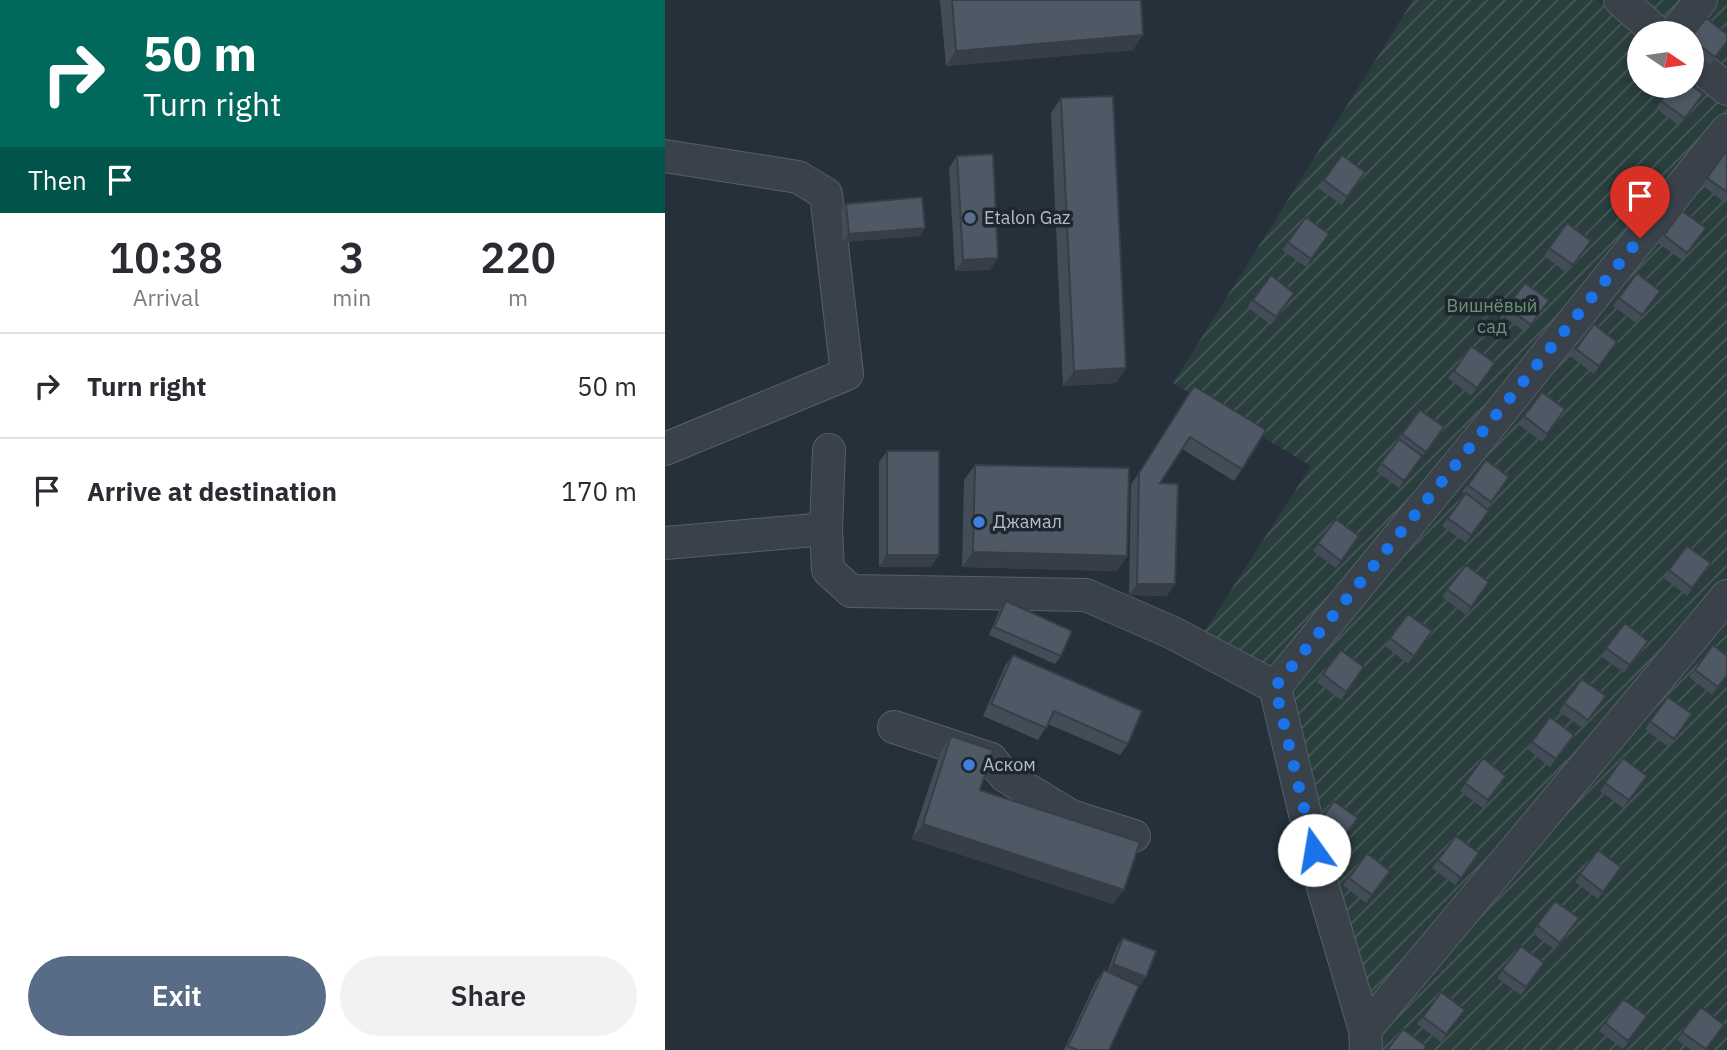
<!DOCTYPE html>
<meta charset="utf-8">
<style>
:root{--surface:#fff;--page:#f2f2f3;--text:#2b2b33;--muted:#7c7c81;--line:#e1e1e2;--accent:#586c88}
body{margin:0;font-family:"IBM Plex Sans",sans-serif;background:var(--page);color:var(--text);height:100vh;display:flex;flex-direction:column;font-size:26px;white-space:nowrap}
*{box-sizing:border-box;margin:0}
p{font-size:23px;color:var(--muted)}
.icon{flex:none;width:38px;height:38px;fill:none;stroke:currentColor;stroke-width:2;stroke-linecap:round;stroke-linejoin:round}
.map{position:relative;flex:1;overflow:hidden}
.sheet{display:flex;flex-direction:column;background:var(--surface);width:665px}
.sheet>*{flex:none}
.guide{background:#00695c;color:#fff;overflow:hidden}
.needle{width:46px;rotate:103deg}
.controls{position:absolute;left:962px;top:21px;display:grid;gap:14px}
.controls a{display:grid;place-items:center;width:77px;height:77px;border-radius:50%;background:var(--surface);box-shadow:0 4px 10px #0003;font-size:35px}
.pin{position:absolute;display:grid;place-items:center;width:60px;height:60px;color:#fff;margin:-72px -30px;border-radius:50% 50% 50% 0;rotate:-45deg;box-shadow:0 0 7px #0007}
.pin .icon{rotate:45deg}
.me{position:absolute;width:77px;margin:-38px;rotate:347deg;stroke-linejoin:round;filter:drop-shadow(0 0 5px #0008)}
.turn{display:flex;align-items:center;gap:24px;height:147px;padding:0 28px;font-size:32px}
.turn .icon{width:91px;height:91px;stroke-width:2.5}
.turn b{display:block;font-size:49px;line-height:60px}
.then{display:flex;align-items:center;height:66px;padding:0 28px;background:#0003;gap:14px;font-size:26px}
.eta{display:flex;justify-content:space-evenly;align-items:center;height:119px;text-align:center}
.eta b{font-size:42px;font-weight:600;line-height:49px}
.button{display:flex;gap:14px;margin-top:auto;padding:14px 28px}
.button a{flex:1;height:80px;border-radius:42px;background:var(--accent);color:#fff;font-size:28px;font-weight:600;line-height:80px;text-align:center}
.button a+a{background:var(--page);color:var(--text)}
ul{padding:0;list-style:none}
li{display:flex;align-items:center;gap:21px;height:105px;padding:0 28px;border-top:2px solid var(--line)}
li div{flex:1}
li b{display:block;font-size:26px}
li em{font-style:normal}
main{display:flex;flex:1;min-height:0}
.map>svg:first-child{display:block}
</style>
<main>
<section class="sheet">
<div class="guide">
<div class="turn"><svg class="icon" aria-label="right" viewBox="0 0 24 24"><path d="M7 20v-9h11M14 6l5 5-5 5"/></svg><div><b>50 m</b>Turn right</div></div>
<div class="then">Then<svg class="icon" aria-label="arrive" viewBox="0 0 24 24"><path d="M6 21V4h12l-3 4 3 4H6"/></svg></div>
</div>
<div class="eta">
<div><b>10:38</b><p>Arrival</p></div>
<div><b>3</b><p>min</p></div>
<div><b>220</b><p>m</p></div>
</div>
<ul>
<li><svg class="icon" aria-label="right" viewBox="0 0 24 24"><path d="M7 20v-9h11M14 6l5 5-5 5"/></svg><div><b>Turn right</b></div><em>50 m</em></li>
<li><svg class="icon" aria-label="arrive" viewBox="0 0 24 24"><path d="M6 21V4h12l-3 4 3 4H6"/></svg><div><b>Arrive at destination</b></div><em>170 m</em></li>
</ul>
<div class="button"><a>Exit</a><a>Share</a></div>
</section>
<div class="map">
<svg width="1062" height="1050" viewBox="0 0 1062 1050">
<defs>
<pattern id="garden-furrows" width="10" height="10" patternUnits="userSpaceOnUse" patternTransform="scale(1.75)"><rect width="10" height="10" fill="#2a3e3d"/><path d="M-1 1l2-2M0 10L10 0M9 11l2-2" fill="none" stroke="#465858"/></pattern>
</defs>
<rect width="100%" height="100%" fill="#25303a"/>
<path fill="url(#garden-furrows)" d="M 748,0 L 933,0 L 975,34 L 975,86 L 1027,86 L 1027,76 L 1062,104 L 1062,1050 L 689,1050 L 608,693 L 526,652 L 646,466 L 508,383 Z
M 956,0 L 1062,0 L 1062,89 L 1027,33 Z"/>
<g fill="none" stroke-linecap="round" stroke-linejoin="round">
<g stroke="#575f68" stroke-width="34">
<path id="minor" d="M 955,0 L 993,33
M 1010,33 L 1036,0
M 1027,61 L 1062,89
M 0,156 L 133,177 L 161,194 L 182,374 L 0,449
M 161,529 L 164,450
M 0,543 L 161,529 L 163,570 L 186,591 L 421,595 L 508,633 L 610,687 L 655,877 L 700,1030 L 701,1050
M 610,687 L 818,434 L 1062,130
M 229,727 L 326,759 L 340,776 L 406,816 L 469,836
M 700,1030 L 1062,596"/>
</g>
<use href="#minor" stroke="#39414b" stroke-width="32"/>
</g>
<path fill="#434d57" d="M 275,0 L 476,0 L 468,50 L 281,66 Z
M 1027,36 L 1062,42 L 1045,65 L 1027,52 Z
M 1007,86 L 1038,94 L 1014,126 L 991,108 Z
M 396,98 L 461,368 L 451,383 L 398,386 L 386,113 Z
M 1060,153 L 1062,154 L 1062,200 L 1060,203 L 1037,185 Z
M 677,155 L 700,172 L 677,205 L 653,188 Z
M 292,156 L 325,270 L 290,271 L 284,168 Z
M 181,204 L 260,228 L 255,236 L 178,242 L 176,211 Z
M 1017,211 L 1041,228 L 1017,260 L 993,243 Z
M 641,217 L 664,234 L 641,267 L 617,250 Z
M 902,223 L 926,241 L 902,273 L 879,256 Z
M 972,273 L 995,291 L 971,323 L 948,306 Z
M 606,275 L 629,293 L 606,325 L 582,307 Z
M 860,283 L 884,300 L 860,332 L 837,315 Z
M 929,324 L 952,342 L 929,374 L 905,356 Z
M 806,346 L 830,363 L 806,396 L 783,378 Z
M 529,386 L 577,469 L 569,481 L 517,449 L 495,483 L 502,596 L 464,595 L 466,485 Z
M 877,392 L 900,409 L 877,442 L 853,424 Z
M 755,410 L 779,427 L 734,488 L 711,471 Z
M 222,451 L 274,555 L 266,567 L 214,567 L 214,462 Z
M 821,460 L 844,477 L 821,509 L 824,511 L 801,543 L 777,526 L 800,494 L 797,492 Z
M 310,465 L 462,556 L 452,571 L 297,567 L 299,480 Z
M 671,519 L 694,536 L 671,568 L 648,551 Z
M 1022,546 L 1046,563 L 1022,596 L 999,578 Z
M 801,565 L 824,582 L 801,615 L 777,597 Z
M 341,601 L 396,656 L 390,664 L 324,635 L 335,609 Z
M 743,614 L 767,631 L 743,664 L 720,646 Z
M 960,623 L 983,641 L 959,673 L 936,656 Z
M 1048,645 L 1062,675 L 1047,695 L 1024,677 Z
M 676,650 L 699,667 L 676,700 L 652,682 Z
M 348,655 L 463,744 L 455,755 L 383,724 L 373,740 L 318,716 L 340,666 Z
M 917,679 L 941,696 L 917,728 L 894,711 Z
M 1003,697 L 1027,714 L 1003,747 L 980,729 Z
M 885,717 L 909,735 L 885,767 L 862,749 Z
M 286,736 L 315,790 L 448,904 L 247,839 L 276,751 Z
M 818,758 L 841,776 L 818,808 L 795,791 Z
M 958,758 L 982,776 L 958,808 L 935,791 Z
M 669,801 L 693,818 L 669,851 L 646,833 Z
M 791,836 L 814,853 L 790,885 L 767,868 Z
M 933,850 L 956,867 L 933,899 L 910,882 Z
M 702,853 L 725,871 L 701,903 L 678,885 Z
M 890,901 L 914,918 L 890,950 L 867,933 Z
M 458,938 L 476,985 L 442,972 L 452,946 Z
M 856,946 L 879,963 L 856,995 L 832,978 Z
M 439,970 L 444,1050 L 399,1050 L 431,981 Z
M 776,992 L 800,1010 L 776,1042 L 752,1024 Z
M 958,999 L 982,1016 L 958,1049 L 934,1031 Z
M 1036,1007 L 1059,1025 L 1040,1050 L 1026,1050 L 1012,1040 Z"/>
<path fill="#373e47" d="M 478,35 L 468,50 L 281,66 L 291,51 Z
M 260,228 L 255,236 L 178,242 L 184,234 Z
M 333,258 L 325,270 L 290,271 L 298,260 Z
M 461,368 L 451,383 L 398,386 L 409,371 Z
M 308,552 L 462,556 L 452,571 L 297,567 Z
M 222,555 L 274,555 L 266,567 L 214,567 Z
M 472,584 L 510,584 L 502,596 L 464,595 Z
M 258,824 L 459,890 L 448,904 L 247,839 Z
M 448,964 L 481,977 L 476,985 L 442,972 Z"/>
<path fill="#4e5965" stroke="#373e47" stroke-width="2" d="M 287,0 L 476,0 L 478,35 L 291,51 Z
M 1041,18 L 1062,34 L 1062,42 L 1050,57 L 1027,40 L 1027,36 Z
M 1007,86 L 1027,86 L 1038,94 L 1020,118 L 996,101 Z
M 448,96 L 461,368 L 409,371 L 396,98 Z
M 1060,153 L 1062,154 L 1062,192 L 1042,178 Z
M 328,154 L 333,258 L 298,260 L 292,156 Z
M 677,155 L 700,172 L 682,197 L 659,180 Z
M 257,197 L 260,228 L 184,234 L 181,204 Z
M 1017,211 L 1041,228 L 1022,253 L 999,235 Z
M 641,217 L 664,234 L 646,259 L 623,242 Z
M 902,223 L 926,241 L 908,265 L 884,248 Z
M 972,273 L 995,291 L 977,315 L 954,298 Z
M 606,275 L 629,293 L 611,317 L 588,300 Z
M 860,283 L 884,300 L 866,325 L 842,307 Z
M 929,324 L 952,342 L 934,366 L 911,349 Z
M 806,346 L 830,363 L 812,388 L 789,371 Z
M 529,386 L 601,430 L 577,469 L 525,437 L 495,483 L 513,484 L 510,584 L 472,584 L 474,473 Z
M 877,392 L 900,409 L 882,434 L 859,416 Z
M 755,410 L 779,427 L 761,452 L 737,434 Z
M 734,439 L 757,456 L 739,481 L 716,463 Z
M 222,451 L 274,451 L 274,555 L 222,555 Z
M 821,460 L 844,477 L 826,502 L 803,485 Z
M 310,465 L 464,468 L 462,556 L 308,552 Z
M 801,493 L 824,511 L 806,535 L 783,518 Z
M 671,519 L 694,536 L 676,561 L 653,543 Z
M 1022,546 L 1046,563 L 1027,588 L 1004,570 Z
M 801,565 L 824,582 L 806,607 L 782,589 Z
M 341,601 L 407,631 L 396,656 L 329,627 Z
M 743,614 L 767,631 L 749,656 L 725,638 Z
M 960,623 L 983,641 L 965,665 L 941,648 Z
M 1048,645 L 1062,656 L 1062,675 L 1053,687 L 1030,670 Z
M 676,650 L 699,667 L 681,692 L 658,674 Z
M 348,655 L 477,711 L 463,744 L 389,711 L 381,728 L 326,704 Z
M 917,679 L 941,696 L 923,720 L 899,703 Z
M 1003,697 L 1027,714 L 1009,739 L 985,721 Z
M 885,717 L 909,735 L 891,759 L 867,742 Z
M 286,736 L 328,750 L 315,790 L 475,842 L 459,890 L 258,824 Z
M 818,758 L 841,776 L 823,800 L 800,783 Z
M 958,758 L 982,776 L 964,800 L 940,783 Z
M 669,801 L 693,818 L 674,843 L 651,826 Z
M 791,836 L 814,853 L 796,878 L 773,860 Z
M 933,850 L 956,867 L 938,892 L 915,874 Z
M 702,853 L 725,871 L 707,895 L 684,878 Z
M 890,901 L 914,918 L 895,943 L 872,925 Z
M 458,938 L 491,951 L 481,977 L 448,964 Z
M 856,946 L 879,963 L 861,987 L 837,970 Z
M 439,970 L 474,986 L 444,1050 L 413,1050 L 403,1046 Z
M 776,992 L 800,1010 L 781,1034 L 758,1017 Z
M 958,999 L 982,1016 L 963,1041 L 940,1023 Z
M 1036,1007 L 1059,1025 L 1041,1049 L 1017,1032 Z
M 738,1029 L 761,1046 L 759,1050 L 722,1050 Z"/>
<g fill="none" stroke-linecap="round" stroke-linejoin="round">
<path stroke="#1a73e8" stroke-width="12" stroke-dasharray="0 21.6" d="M 649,850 L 610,687 L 975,238"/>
</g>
<circle fill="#5c6f8a" stroke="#1e262f" stroke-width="2.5" cx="305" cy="218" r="7"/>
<g fill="#3f7fe0" stroke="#1e262f" stroke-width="2.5">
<circle cx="314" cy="522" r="7"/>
<circle cx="304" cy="765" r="7"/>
</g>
<g text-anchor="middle" stroke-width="7" stroke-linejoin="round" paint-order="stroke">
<g font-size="18" fill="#b4bcc6" stroke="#1e262f" text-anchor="start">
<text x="319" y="224">Etalon Gaz</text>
<text x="328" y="528">Джамал</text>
<text x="318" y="771">Аском</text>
</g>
<g font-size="18" fill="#6d9573" stroke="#1e262f">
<text x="827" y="312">Вишнёвый<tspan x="827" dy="21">сад</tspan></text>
</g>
</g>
</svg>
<div class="controls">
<a><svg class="needle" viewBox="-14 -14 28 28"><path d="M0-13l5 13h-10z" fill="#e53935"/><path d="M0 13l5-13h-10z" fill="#7c7c81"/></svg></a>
</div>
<div class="pin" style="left:975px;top:238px;background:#d93025"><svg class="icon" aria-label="arrive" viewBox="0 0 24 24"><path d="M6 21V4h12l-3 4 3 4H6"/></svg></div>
<svg class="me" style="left:649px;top:850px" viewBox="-20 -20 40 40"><circle r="19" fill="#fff"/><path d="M0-13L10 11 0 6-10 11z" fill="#1a73e8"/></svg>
</div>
</main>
